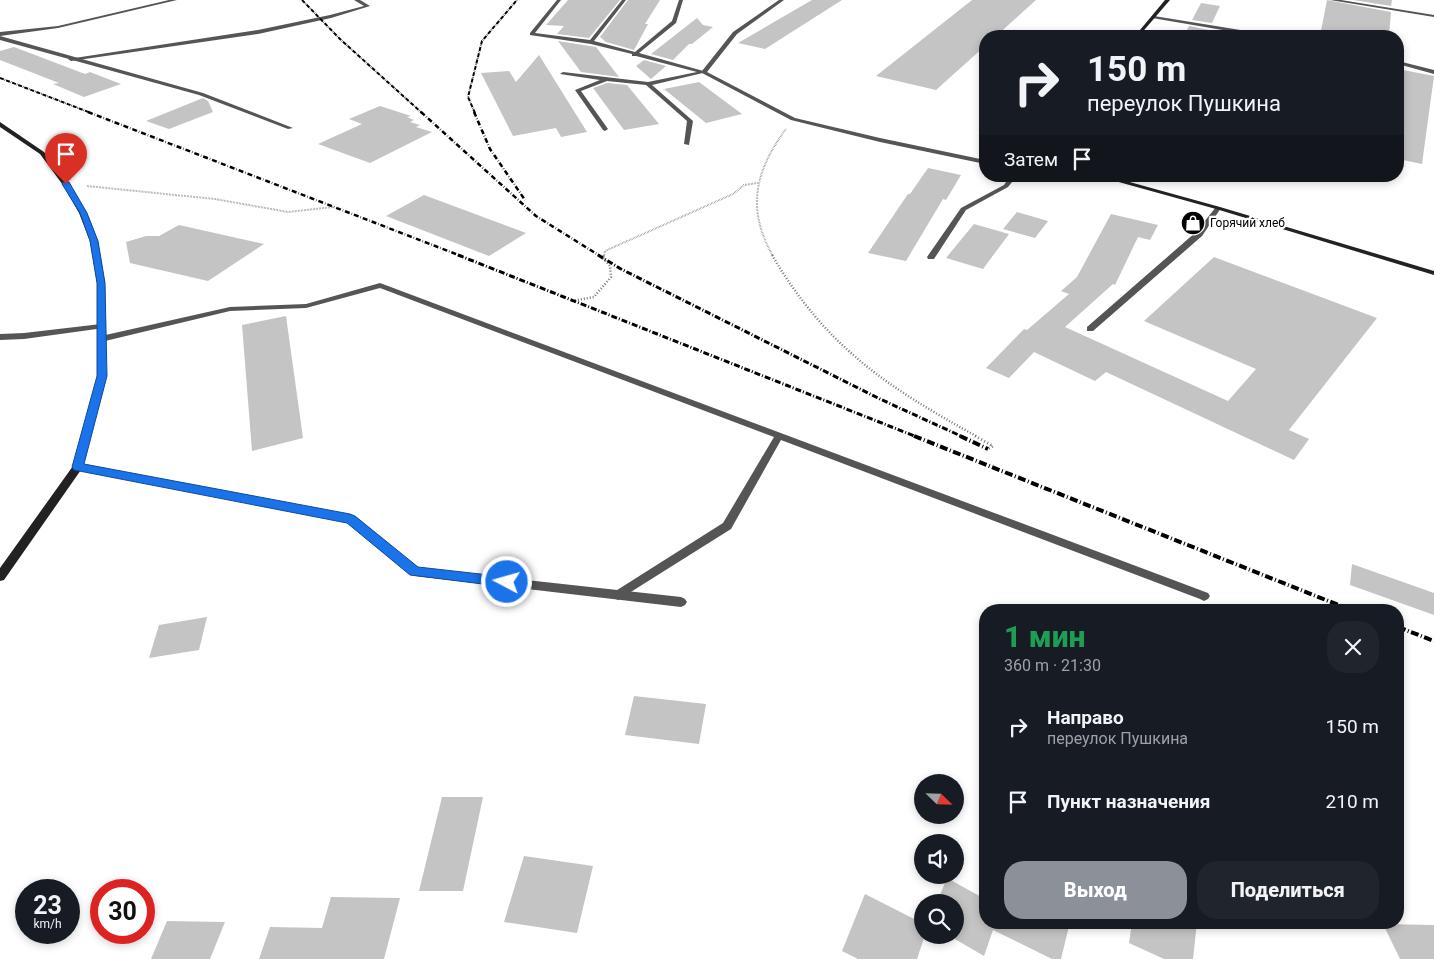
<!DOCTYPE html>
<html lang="ru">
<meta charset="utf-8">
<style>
:root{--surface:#171b24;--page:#20242c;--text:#f1f3f6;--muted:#9ea1a6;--accent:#8c9099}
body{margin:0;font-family:Roboto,sans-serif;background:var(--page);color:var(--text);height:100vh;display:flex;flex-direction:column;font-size:19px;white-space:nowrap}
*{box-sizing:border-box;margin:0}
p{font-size:16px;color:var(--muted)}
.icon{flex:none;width:28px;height:28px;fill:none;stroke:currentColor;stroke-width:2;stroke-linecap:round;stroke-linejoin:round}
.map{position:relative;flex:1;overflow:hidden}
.side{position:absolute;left:979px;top:604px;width:425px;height:325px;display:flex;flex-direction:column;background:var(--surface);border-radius:20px;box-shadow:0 2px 8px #0003}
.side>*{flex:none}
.hud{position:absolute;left:979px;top:30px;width:425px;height:152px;border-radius:20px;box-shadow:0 2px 8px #0003;background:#171b24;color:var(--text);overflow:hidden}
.needle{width:32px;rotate:113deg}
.fabs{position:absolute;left:914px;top:774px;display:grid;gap:10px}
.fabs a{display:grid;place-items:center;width:50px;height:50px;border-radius:50%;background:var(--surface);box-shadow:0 2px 8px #0003;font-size:25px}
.speed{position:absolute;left:15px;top:879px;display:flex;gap:10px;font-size:25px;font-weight:700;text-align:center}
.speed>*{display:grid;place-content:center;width:65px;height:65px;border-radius:50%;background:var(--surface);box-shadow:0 2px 8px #0003;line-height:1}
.speed small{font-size:12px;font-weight:400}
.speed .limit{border:8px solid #d22;background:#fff;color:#111}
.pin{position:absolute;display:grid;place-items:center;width:42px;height:42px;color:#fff;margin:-51px -21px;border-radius:50% 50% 50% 0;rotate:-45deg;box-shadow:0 0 5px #0007}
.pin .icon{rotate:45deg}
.me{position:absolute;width:55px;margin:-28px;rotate:276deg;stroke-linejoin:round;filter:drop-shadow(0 0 4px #0008)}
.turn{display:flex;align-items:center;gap:18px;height:105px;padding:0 25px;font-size:22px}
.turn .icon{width:65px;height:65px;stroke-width:2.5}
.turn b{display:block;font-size:35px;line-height:42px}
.then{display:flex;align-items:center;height:48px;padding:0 25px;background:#0003;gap:10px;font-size:19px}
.round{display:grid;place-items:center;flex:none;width:52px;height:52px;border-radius:20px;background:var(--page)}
.overview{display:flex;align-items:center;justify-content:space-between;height:85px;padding:0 25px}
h1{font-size:30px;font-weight:800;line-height:38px;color:#1e9e55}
.action{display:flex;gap:10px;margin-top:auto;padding:10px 25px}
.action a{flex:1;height:58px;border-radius:20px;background:var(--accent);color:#fff;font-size:20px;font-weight:800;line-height:58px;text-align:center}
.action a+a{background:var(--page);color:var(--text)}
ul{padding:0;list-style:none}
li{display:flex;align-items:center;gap:15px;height:75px;padding:0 25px}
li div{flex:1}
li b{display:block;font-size:19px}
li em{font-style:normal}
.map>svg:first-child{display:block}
</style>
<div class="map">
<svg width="1434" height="959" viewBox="0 0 1434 959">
<rect width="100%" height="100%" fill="#fff"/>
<path fill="#c4c4c4" d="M 568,0 L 620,0 L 589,38 L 557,34 L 564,26 L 546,25 Z
M 628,0 L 660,0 L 645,24 L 648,24 L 634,50 L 606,42 L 600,37 Z
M 812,0 L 842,0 L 765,49 L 738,43 Z
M 972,0 L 1036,0 L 996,36 L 985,36 L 985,46 L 936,90 L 876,76 Z
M 1327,0 L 1391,12 L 1389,36 L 1320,36 Z
M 1353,0 L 1392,0 L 1391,6 Z
M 1201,3 L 1220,6 L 1212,23 L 1192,20 Z
M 697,18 L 703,25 L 713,27 L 692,44 L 689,44 L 673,60 L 651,54 Z
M 1189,26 L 1209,30 L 1206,36 L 1184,36 Z
M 558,41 L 596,47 L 619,77 L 581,72 Z
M 14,47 L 85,74 L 90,72 L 121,84 L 84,97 L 53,84 L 59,83 L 0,60 L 0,51 Z
M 539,55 L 587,132 L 561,137 L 556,128 L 513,136 L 481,73 L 509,71 L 516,82 Z
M 644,60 L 666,66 L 651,79 L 636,66 Z
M 1398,69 L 1434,76 L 1422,164 L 1398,159 Z
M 699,82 L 742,114 L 706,123 L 664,89 Z
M 607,83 L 627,85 L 659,124 L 624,130 L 593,88 Z
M 203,98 L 208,101 L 213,112 L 169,129 L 146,121 Z
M 380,106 L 411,116 L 407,117 L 414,120 L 410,122 L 420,125 L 416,127 L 432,132 L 370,163 L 318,144 L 362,124 L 349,119 Z
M 928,168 L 961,175 L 946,200 L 943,199 L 906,261 L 868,253 L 908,194 L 910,194 Z
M 424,195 L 526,233 L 489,256 L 386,216 Z
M 1017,212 L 1048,221 L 1035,238 L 1003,229 Z
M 1111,214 L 1158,225 L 1150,240 L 1138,237 L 1115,285 L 1113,284 L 1065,327 L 1228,401 L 1256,369 L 1144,321 L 1214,257 L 1377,318 L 1289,430 L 1309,439 L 1294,460 L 1106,372 L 1095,381 L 1034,352 L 1009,378 L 986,368 L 1024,329 L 1027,330 L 1069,294 L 1061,291 L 1077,277 Z
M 974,224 L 1009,234 L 983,269 L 946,258 Z
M 179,225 L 264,244 L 208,281 L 130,263 L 126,242 L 146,236 L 159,236 Z
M 286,316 L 303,438 L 252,451 L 242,325 Z
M 1352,564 L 1434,593 L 1434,615 L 1350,585 Z
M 207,617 L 199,650 L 149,658 L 159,625 Z
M 634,696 L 706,704 L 699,744 L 625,735 Z
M 442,797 L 483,797 L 463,891 L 419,891 Z
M 524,856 L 593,866 L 577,933 L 504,922 Z
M 947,878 L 985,899 L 985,922 L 1070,922 L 1061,959 L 1052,959 L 993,930 L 984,956 L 948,935 L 955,935 L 955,902 L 937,902 Z
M 865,894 L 922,923 L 922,935 L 925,935 L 917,959 L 858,959 L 842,951 Z
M 331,897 L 400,898 L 384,959 L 259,959 L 270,927 L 322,928 Z
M 167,921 L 225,922 L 210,959 L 151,959 Z
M 1132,922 L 1197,922 L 1193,959 L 1164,959 L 1129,943 Z
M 1383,924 L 1434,925 L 1434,959 L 1400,959 Z"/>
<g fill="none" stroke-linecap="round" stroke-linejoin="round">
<path stroke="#777" stroke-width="2" stroke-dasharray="0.5 1" stroke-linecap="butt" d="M 87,186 L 215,199 L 288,212 L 333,207
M 604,256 L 605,251 L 733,194 L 744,185 L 758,183
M 773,256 C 746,209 755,171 786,129"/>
<path stroke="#777" stroke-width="2.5" stroke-dasharray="1 2" stroke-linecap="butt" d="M 772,255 C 826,347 887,387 978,437
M 572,301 L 594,297 L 611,277 L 610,266 L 603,258 L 604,255"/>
<path stroke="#777" stroke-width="3" stroke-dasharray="1 2.5" stroke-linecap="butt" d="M 975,436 L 993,446 L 988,449"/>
<path fill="#555" fill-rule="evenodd" d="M 169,0 L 177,0 L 58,28 L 0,36 L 0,32 L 58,26 Z
M 354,0 L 360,0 L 370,6 L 331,18 L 258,34 L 71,61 L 68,59 L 258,30 L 330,15 L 364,6 Z
M 557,0 L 561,0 L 535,33 L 590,40 L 622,0 L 626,0 L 594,41 L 635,52 L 672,21 L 679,0 L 683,0 L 676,23 L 639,53 L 707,72 L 652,85 L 693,121 L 689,145 L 684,144 L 687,121 L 646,85 L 607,81 L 581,91 L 608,129 L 605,131 L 603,130 L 575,90 L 600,80 L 560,74 L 563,72 L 648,82 L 697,72 L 636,56 L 632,56 L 632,54 L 591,44 L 530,35 L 530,33 Z
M 1330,0 L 1341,0 L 1434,15 L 1434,17 Z
M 1154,16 L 1265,34 L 1268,36 L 1258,36 L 1152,18 Z
M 1398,61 L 1434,70 L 1434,74 L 1398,64 Z
M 1010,176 L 1017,176 L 1008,187 L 966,210 L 934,259 L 928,259 L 927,257 L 961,208 L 1004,185 Z
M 1216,207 L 1221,208 L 1202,236 L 1093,331 L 1087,331 L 1087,327 L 1196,232 Z
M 380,283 L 1208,593 L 1210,596 L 1208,599 L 1204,601 L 1200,599 L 781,440 L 731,529 L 618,600 L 614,598 L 612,595 L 614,592 L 723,523 L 774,437 L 380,288 L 306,308 L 230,311 L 101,342 L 97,339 L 101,336 L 230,307 L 306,304 Z"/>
<path fill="#555" fill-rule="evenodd" d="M 779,0 L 784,0 L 737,34 L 707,72 L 795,118 L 880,138 L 985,160 L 985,164 L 880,142 L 791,120 L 702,73 L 702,71 L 733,32 Z
M 0,36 L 203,93 L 293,128 L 288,129 L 199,95 L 0,40 Z
M 101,324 L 104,324 L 104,328 L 24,339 L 0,340 L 0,334 L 24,333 Z
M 78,464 L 354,516 L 418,568 L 681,597 L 685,599 L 687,602 L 685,605 L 681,607 L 415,576 L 411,575 L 347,522 L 75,469 L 73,467 L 75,465 Z"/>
<path fill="#222" fill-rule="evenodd" d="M 1165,0 L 1170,0 L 1139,36 L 1135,36 Z
M 0,122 L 44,152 L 69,184 L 87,213 L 98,241 L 105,283 L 106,377 L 83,467 L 4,580 L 0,581 L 0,568 L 73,466 L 98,377 L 97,283 L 90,241 L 79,213 L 63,185 L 40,154 L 0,127 Z
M 1097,176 L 1108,176 L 1220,207 L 1434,271 L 1434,275 L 1216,209 Z"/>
<path stroke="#000" stroke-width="2" stroke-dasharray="4 1 0.5 1" stroke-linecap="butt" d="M 302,0 L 340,39 L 422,113
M 0,78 L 91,113
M 475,113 L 468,97 L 482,41 L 517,0"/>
<path stroke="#000" stroke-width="2.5" stroke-dasharray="5 2 0.5 2" stroke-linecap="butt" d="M 88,112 L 461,256
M 421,112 L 536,216 L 600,256
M 474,112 L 490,149 L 525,200"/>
<path stroke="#000" stroke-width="3" stroke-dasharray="6 2 1 2" stroke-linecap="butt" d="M 458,255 L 917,437
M 598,255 L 621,269 L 880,399 L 963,437"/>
<path stroke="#000" stroke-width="4" stroke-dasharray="8 2.5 1 2.5" stroke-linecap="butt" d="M 914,436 L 1351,610
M 960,436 L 988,449
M 1398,627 L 1434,641"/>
</g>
<path fill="#1a73e8" stroke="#114b97" d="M 63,182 L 69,182 L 87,213 L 98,241 L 105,283 L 107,376 L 84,464 L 350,514 L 355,516 L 418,567 L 507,577 L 511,579 L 513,582 L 511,586 L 507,587 L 410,575 L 347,523 L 74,470 L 72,467 L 97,376 L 97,283 L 90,241 L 80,213 L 62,184 Z"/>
<defs>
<g id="shop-disc" transform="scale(1.25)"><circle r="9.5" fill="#000" stroke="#fff"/><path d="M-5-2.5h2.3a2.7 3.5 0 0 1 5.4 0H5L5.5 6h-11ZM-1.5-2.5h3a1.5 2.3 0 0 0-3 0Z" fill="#fff"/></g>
</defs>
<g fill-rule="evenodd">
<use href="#shop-disc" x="1193" y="223"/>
</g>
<g text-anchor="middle" stroke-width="4.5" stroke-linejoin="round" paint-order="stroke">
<g font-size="12" fill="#000" stroke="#fff" text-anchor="start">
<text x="1210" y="227">Горячий хлеб</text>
</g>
</g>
</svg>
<div class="fabs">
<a><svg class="needle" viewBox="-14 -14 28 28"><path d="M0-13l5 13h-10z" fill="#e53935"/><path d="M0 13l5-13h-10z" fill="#9ea1a6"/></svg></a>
<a><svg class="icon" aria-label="sound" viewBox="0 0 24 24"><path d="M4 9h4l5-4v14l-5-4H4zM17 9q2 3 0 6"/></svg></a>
<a><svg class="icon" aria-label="search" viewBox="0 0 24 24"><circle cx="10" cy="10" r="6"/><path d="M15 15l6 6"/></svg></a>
</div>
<div class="speed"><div>23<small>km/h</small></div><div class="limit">30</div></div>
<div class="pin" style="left:66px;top:184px;background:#d93025"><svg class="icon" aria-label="arrive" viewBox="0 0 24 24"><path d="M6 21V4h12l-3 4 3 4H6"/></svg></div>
<svg class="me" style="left:507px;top:582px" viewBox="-20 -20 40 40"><circle r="17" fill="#1a73e8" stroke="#fff" stroke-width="3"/><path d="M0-11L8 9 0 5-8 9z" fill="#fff"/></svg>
<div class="hud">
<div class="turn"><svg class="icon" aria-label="right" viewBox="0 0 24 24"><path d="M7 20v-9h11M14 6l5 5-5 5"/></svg><div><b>150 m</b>переулок Пушкина</div></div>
<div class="then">Затем<svg class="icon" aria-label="arrive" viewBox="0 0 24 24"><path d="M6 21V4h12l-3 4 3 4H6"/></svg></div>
</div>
<section class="side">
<div class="overview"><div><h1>1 мин</h1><p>360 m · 21:30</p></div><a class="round"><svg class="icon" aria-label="close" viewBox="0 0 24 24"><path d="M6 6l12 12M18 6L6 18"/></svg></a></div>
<ul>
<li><svg class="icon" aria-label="right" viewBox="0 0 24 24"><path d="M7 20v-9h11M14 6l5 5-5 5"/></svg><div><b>Направо</b><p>переулок Пушкина</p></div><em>150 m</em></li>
<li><svg class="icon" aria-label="arrive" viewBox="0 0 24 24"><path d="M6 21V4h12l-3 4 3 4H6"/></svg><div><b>Пункт назначения</b></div><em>210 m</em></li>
</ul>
<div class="action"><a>Выход</a><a>Поделиться</a></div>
</section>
</div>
